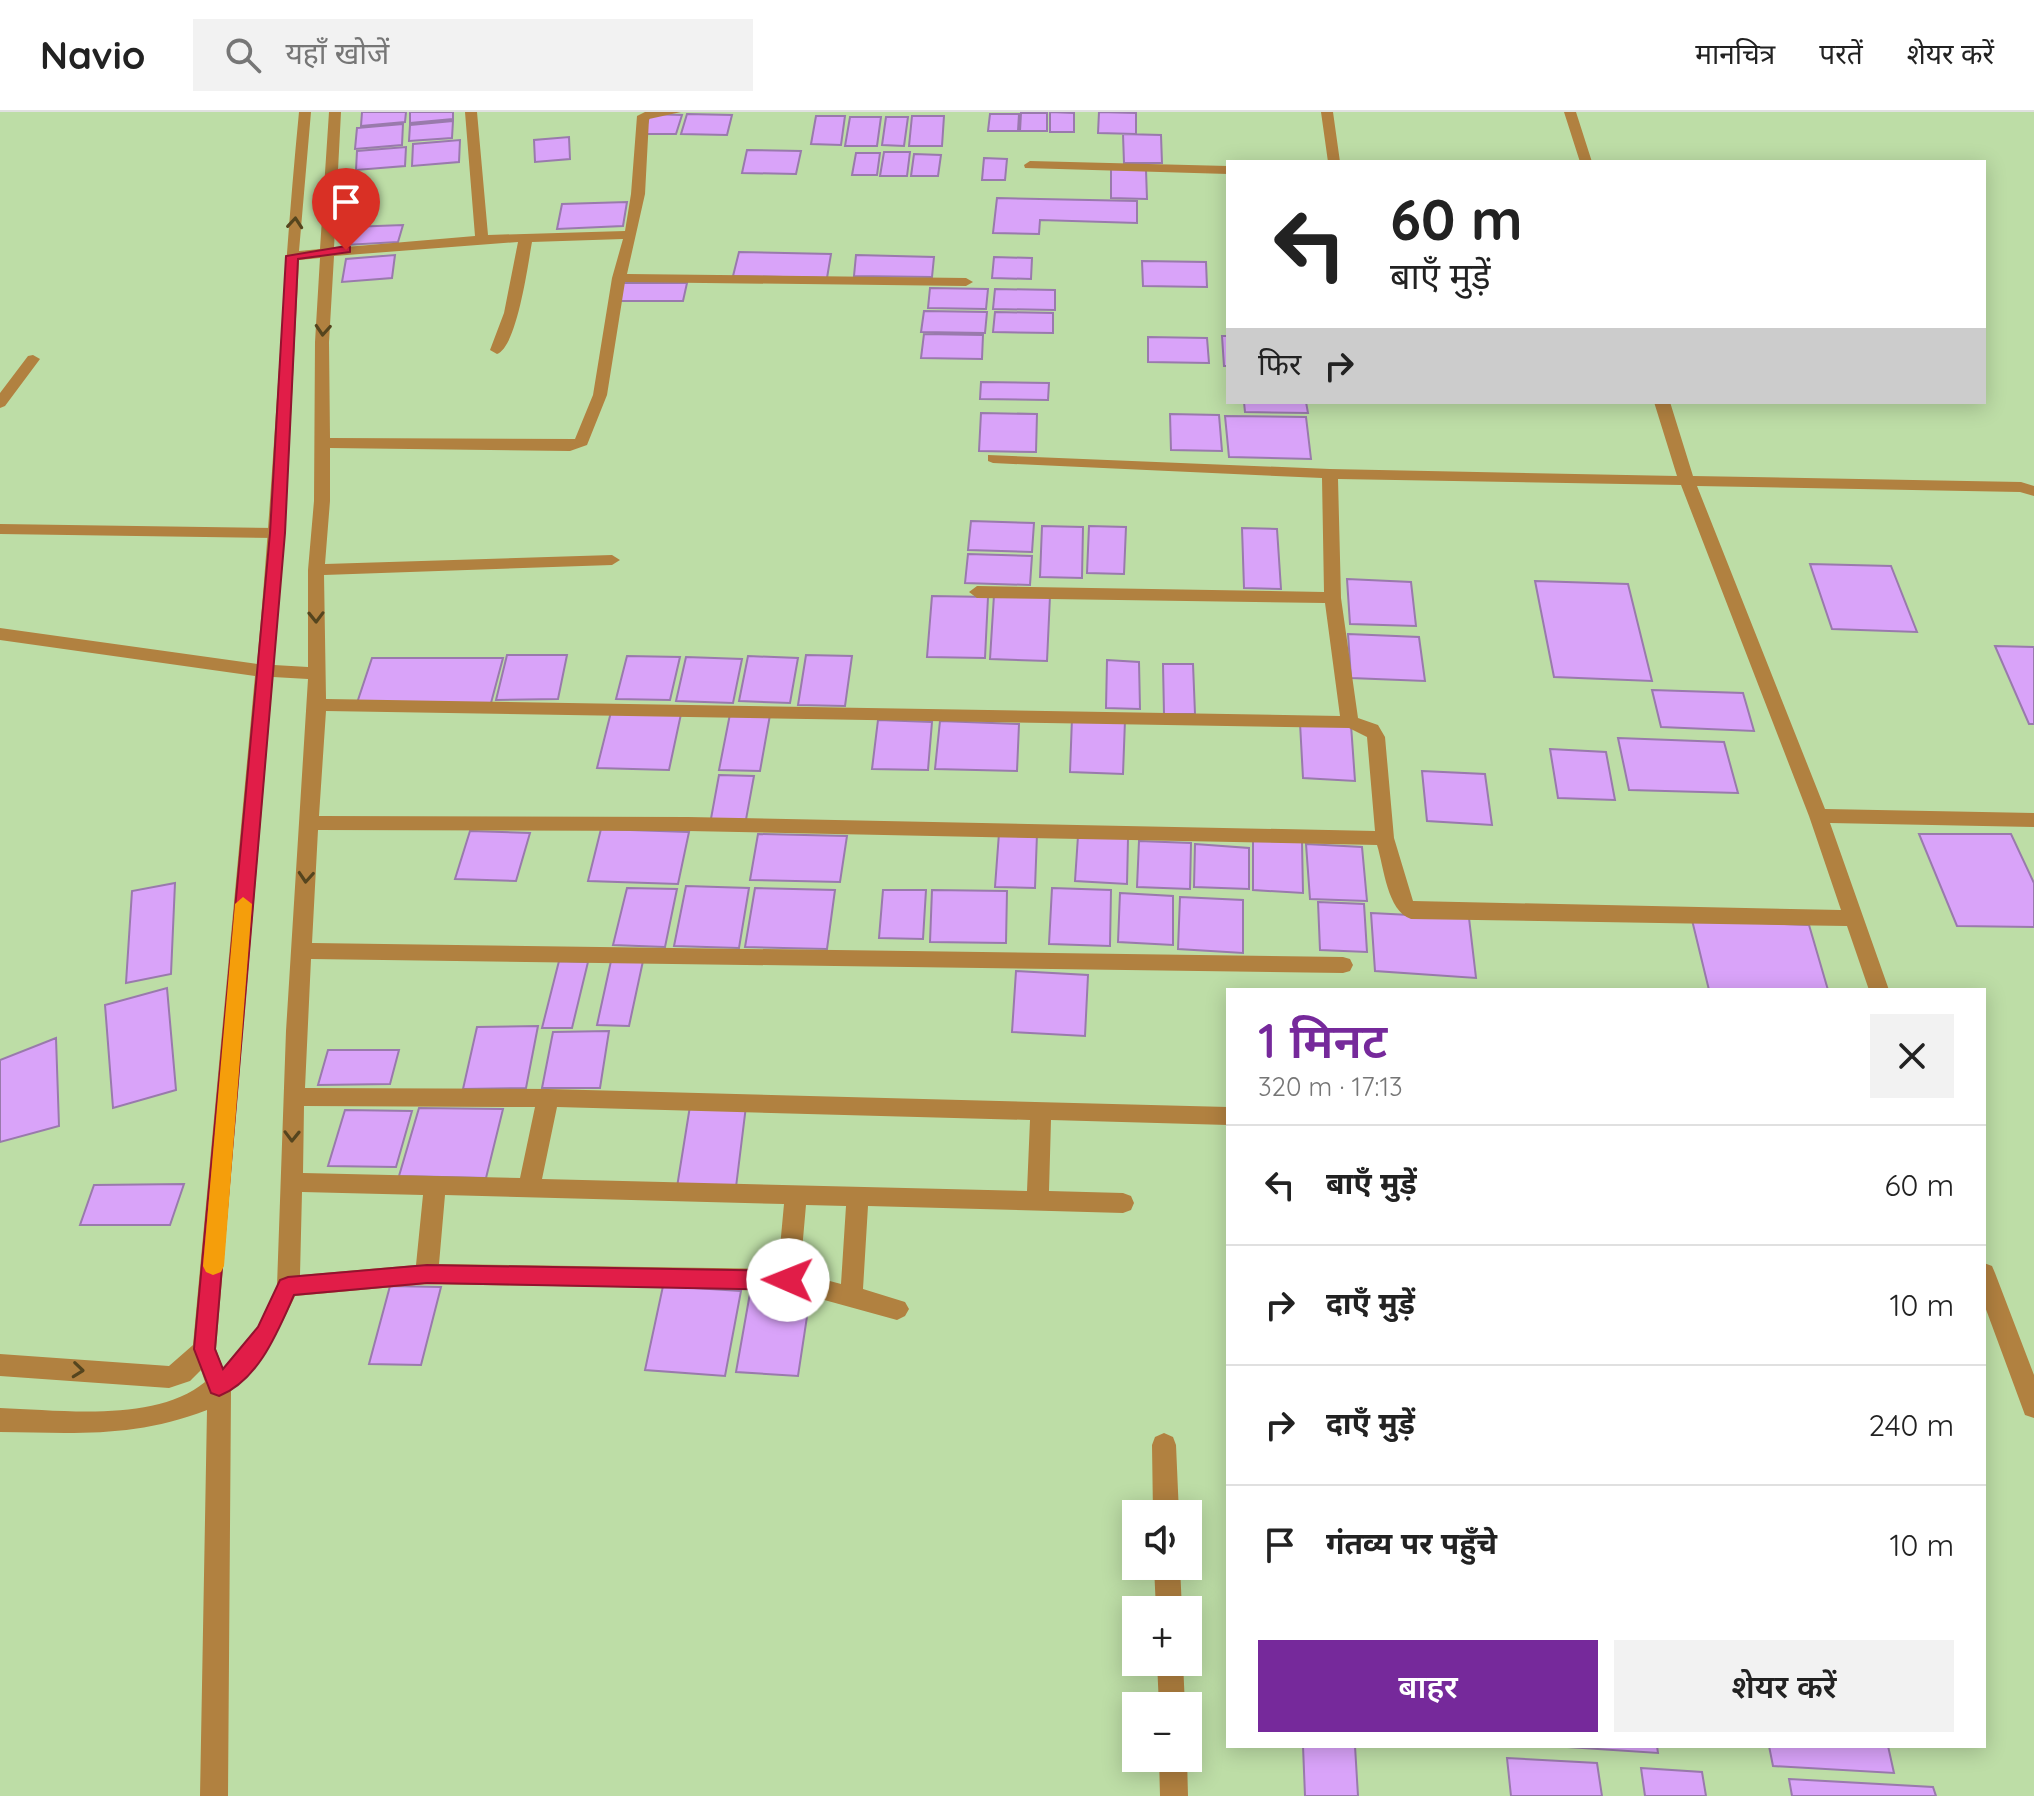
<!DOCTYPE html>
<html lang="hi">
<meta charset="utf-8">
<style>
:root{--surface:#fff;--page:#f2f2f2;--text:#222;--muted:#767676;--line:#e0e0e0;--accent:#76299b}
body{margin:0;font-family:Quicksand,"Noto Sans Devanagari",sans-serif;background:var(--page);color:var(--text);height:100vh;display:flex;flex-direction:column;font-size:30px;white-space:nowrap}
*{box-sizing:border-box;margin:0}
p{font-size:26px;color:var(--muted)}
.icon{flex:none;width:44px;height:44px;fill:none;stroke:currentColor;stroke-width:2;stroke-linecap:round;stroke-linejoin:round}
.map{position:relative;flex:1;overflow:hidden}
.sheet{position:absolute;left:1226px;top:876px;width:760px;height:760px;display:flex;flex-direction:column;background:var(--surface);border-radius:0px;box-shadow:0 4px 20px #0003}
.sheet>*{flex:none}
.hud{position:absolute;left:1226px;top:48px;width:760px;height:244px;border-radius:0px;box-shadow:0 4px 20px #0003;background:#fff;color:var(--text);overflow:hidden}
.tools{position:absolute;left:1122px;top:1388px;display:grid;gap:16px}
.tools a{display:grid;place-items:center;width:80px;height:80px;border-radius:0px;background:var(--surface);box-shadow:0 4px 20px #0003;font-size:40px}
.pin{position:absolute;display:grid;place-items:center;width:68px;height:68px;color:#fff;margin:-82px -34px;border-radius:50% 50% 50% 0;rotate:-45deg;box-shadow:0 0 8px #0007}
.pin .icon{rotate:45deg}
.me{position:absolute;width:88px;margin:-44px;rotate:271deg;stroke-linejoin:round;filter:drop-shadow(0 0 6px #0008)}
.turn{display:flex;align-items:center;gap:28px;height:168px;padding:0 32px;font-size:36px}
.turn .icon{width:104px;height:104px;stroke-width:2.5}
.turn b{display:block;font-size:56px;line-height:68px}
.then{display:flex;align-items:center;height:76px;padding:0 32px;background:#0003;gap:16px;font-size:30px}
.round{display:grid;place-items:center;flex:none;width:84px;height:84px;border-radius:0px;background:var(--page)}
.summary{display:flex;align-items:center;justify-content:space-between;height:136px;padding:0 32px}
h1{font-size:48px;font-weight:600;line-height:60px;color:var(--accent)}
.cta{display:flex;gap:16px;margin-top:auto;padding:16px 32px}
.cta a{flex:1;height:92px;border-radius:0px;background:var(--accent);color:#fff;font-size:32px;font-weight:600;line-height:92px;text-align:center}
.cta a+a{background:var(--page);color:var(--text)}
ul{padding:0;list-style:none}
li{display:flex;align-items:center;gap:24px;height:120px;padding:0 32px;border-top:2px solid var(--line)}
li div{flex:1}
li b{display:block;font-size:30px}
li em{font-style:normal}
header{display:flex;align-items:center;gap:48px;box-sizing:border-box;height:112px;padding:0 40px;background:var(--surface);border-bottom:2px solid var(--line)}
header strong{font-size:38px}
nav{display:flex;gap:44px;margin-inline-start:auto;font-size:28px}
.search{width:560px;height:72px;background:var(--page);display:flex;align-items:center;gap:20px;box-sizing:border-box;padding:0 28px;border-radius:0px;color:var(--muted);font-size:30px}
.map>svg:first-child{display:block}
</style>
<header>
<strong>Navio</strong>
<div class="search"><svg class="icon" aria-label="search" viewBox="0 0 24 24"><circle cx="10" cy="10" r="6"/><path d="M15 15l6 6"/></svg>यहाँ खोजें</div>
<nav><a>मानचित्र</a><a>परतें</a><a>शेयर करें</a></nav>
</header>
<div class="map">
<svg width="2034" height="1684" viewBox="0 0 2034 1684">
<rect width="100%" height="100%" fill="#bddda6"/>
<path fill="#d9a3f9" stroke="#997aac" stroke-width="2" d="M 362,0 L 406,0 L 405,10 L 361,14 Z
M 410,0 L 453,0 L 453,7 L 410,11 Z
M 1050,0 L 1074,1 L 1074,20 L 1050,20 Z
M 1099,0 L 1136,1 L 1136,22 L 1098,21 Z
M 1021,1 L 1047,1 L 1047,19 L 1020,19 Z
M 650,2 L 682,3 L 676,22 L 644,22 Z
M 687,2 L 732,3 L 727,23 L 681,22 Z
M 990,2 L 1019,2 L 1018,19 L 988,19 Z
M 816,4 L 845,4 L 841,33 L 811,32 Z
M 912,4 L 944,4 L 942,34 L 909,34 Z
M 850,5 L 881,5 L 877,34 L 845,34 Z
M 886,5 L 908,5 L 904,34 L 882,33 Z
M 453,9 L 452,26 L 409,29 L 410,13 Z
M 403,12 L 402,33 L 355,37 L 357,16 Z
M 1123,22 L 1161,23 L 1162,51 L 1124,51 Z
M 569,25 L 570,47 L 535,50 L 534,28 Z
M 460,28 L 459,50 L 412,54 L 413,32 Z
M 406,35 L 405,54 L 356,58 L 357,39 Z
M 747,38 L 801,39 L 796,62 L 742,61 Z
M 884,40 L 910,40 L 907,64 L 880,64 Z
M 856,41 L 880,41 L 877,63 L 852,63 Z
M 914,42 L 941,43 L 938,64 L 911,64 Z
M 984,46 L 1007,47 L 1005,68 L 982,68 Z
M 1111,57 L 1146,58 L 1147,87 L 1111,86 Z
M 997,86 L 1137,89 L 1137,111 L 1040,108 L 1039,122 L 993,121 Z
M 627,90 L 623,114 L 557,117 L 562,92 Z
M 403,113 L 398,130 L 345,133 L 350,115 Z
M 739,140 L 831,142 L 827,166 L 733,164 Z
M 395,143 L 392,166 L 342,170 L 346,147 Z
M 856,143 L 934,145 L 932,165 L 854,164 Z
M 994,145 L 1032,146 L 1031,167 L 992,166 Z
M 1142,149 L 1206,150 L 1207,175 L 1143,174 Z
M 622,171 L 687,171 L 683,189 L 617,189 Z
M 930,176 L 988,177 L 986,197 L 928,196 Z
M 995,177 L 1055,178 L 1055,198 L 993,197 Z
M 924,199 L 987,200 L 985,221 L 921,220 Z
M 995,200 L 1053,201 L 1053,221 L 993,220 Z
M 924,222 L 983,223 L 982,247 L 921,246 Z
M 1222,224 L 1228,224 L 1228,254 L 1224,254 Z
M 1148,225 L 1207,226 L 1209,251 L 1148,250 Z
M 981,270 L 1049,271 L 1048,288 L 980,287 Z
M 1244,290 L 1306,290 L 1308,301 L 1245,300 Z
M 981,301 L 1037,302 L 1036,340 L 979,339 Z
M 1170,302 L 1219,303 L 1222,339 L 1171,338 Z
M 1225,304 L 1306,305 L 1311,347 L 1229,345 Z
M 971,409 L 1034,411 L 1032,440 L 968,438 Z
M 1042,414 L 1083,415 L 1082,466 L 1040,465 Z
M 1089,414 L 1126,415 L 1124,462 L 1087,461 Z
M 1242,416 L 1277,417 L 1281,477 L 1244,476 Z
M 968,442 L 1032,444 L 1030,473 L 965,471 Z
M 1810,452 L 1891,454 L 1917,520 L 1832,517 Z
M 1347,467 L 1411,470 L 1416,514 L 1350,512 Z
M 1535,469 L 1628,472 L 1652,569 L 1554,565 Z
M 994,483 L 1050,484 L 1047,549 L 990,547 Z
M 932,484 L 988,485 L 985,546 L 927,545 Z
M 1348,522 L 1419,525 L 1425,569 L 1351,566 Z
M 1995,534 L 2034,535 L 2034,612 L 2029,612 Z
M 507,543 L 567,543 L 558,587 L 496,588 Z
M 806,543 L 852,544 L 845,594 L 798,593 Z
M 627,544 L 680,545 L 670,588 L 616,587 Z
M 748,544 L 798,546 L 790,591 L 739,589 Z
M 686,545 L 742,547 L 733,591 L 676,589 Z
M 372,546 L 503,546 L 491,591 L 357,591 Z
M 1107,548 L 1139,550 L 1140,597 L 1106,596 Z
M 1163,552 L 1193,552 L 1195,602 L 1164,602 Z
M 1652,578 L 1743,581 L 1754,619 L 1661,615 Z
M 611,600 L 681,602 L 669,658 L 597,656 Z
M 730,602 L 770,603 L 760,659 L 719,658 Z
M 1072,606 L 1125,608 L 1123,662 L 1070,660 Z
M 878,608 L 932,610 L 928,658 L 872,657 Z
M 940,609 L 1019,612 L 1017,659 L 935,657 Z
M 1300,611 L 1351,613 L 1355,669 L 1303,666 Z
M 1618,626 L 1724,630 L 1738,681 L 1629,678 Z
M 1550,637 L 1606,640 L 1615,688 L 1558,686 Z
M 1422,659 L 1485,662 L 1492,713 L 1427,709 Z
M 719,663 L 754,664 L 745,713 L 710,712 Z
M 601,717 L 689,720 L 678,772 L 588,769 Z
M 470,719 L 530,721 L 516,769 L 455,767 Z
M 999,721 L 1037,722 L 1035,776 L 995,775 Z
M 758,722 L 847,724 L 840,770 L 750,768 Z
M 1919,722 L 2011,722 L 2034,771 L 2034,815 L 1957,814 Z
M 1078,724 L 1128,726 L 1127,772 L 1075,769 Z
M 1253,727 L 1302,730 L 1303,781 L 1253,778 Z
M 1139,729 L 1191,731 L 1190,777 L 1137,775 Z
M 1195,732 L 1249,736 L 1249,777 L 1194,775 Z
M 1306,732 L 1362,735 L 1367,789 L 1310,787 Z
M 175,771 L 171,862 L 126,871 L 132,779 Z
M 686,774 L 749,776 L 739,836 L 674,834 Z
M 627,776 L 677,777 L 665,835 L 613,833 Z
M 755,776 L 835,778 L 827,837 L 745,835 Z
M 1052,776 L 1111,778 L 1110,834 L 1049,832 Z
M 883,778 L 926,778 L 923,827 L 879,826 Z
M 932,778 L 1007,779 L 1006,831 L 930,830 Z
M 1120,781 L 1173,784 L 1173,833 L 1118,830 Z
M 1180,785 L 1243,788 L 1243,841 L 1178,837 Z
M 1318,790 L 1364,792 L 1367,840 L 1320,838 Z
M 1371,801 L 1469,806 L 1476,866 L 1375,859 Z
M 1692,808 L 1809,813 L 1828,878 L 1709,878 Z
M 559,849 L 588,850 L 572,916 L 542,916 Z
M 611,849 L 643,849 L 629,914 L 597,913 Z
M 1016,859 L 1088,863 L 1085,924 L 1012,920 Z
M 167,876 L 176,978 L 113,996 L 105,893 Z
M 538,914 L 526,976 L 463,977 L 477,915 Z
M 609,919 L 600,976 L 542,976 L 553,920 Z
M 56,926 L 59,1014 L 0,1030 L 0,948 Z
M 328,938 L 399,938 L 390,972 L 318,973 Z
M 690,994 L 746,994 L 736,1075 L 677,1075 Z
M 419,996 L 503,997 L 486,1066 L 399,1064 Z
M 345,998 L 412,999 L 396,1055 L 328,1054 Z
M 184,1072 L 170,1113 L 80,1113 L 94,1073 Z
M 390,1174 L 441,1175 L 421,1253 L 369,1252 Z
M 663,1174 L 741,1179 L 725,1264 L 645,1258 Z
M 750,1181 L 810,1185 L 798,1264 L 736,1260 Z
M 1303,1634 L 1355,1634 L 1358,1684 L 1305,1684 Z
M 1552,1634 L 1657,1634 L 1658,1641 Z
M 1769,1634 L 1888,1634 L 1894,1661 L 1773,1654 Z
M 1507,1646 L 1597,1651 L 1602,1684 L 1511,1684 Z
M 1641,1656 L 1702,1660 L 1706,1684 L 1645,1684 Z
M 1789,1667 L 1933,1675 L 1936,1684 L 1792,1684 Z"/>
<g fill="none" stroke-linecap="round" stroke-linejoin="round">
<path fill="#b18140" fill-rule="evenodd" d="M 33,243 L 40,247 L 5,294 L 0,296 L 0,281 L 28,244 Z
M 0,412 L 277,416 L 285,421 L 277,426 L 0,422 Z"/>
<path fill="#b18140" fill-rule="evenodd" d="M 299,0 L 311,0 L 299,139 L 320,137 L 329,0 L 341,0 L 334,136 L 475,124 L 465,0 L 477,0 L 488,123 L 625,119 L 631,82 L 637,4 L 645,0 L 681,0 L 649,7 L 645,82 L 627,162 L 966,166 L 973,170 L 966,174 L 625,170 L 607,283 L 587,333 L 570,339 L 330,336 L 330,389 L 325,452 L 612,443 L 620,448 L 612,453 L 324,463 L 326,587 L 1340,604 L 1325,491 L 977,486 L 969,480 L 977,474 L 1324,480 L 1322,366 L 993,351 L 988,349 L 988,343 L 1330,357 L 1677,364 L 1654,290 L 1670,290 L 1693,364 L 2021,370 L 2034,374 L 2034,384 L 2020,380 L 1697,374 L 1825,697 L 2034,701 L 2034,715 L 1830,711 L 1889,878 L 1869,878 L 1847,814 L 1411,807 C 1387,799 1384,755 1377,733 L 688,719 L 318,718 L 312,831 L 1343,845 L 1350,847 L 1353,853 L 1350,859 L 1343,861 L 311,847 L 305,976 L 548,977 L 1228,995 L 1228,1013 L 1051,1008 L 1049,1079 L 1123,1081 L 1131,1084 L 1134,1091 L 1131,1098 L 1123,1101 L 868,1094 L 863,1177 L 905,1190 L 909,1197 L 905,1204 L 897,1208 L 788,1178 L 427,1172 L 295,1184 C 278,1220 263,1253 231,1279 L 228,1684 L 200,1684 L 207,1298 C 135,1326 75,1321 0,1320 L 0,1296 C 62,1298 155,1311 205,1270 L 201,1258 L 190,1269 L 169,1276 L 0,1264 L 0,1242 L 169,1254 L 193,1233 L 255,564 L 0,528 L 0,516 L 257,552 C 274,368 281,184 299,0 ZM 623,127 L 612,166 L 593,283 L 575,327 L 330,326 L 329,230 L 334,144 L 518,130 L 504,201 L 490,238 L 497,242 C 517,235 528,152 532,130 ZM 320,146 L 315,230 L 314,389 L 308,458 L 308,555 L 274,553 L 285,421 L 299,148 ZM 1338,367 L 1681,373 L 1809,704 L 1841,798 L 1413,789 L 1394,726 L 1385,625 L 1378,613 L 1358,606 L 1341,486 ZM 273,565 L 308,567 L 286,919 L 277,1174 L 258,1214 L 223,1256 L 216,1237 ZM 326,599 L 1349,616 L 1367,625 L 1375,719 L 688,705 L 319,704 ZM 304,994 L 535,995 L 520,1066 L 303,1061 ZM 557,995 L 1030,1008 L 1027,1079 L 542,1067 ZM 302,1080 L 423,1083 L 416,1153 L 300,1163 ZM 445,1083 L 784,1092 L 778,1157 L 439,1152 ZM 806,1093 L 846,1094 L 841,1172 L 800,1161 Z
M 1321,0 L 1333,0 L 1340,50 L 1328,50 Z
M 1564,0 L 1576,0 L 1592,50 L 1580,50 Z
M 1030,49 L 1228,54 L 1228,62 L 1025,56 L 1024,53 Z
M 1984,1151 L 1992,1154 L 1995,1161 L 2034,1263 L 2034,1306 L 2025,1303 L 1984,1192 Z
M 1164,1321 L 1173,1325 L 1176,1333 L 1179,1402 L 1153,1402 L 1152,1333 L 1155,1325 Z
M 1154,1454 L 1180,1454 L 1182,1498 L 1156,1498 Z
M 1157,1550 L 1183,1550 L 1185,1594 L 1159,1594 Z
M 1159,1646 L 1187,1646 L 1188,1684 L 1160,1684 Z"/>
</g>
<defs><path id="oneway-chevron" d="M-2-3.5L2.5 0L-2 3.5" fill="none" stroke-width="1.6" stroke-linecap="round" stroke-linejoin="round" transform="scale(2)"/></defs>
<g stroke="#55451e">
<use href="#oneway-chevron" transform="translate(295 111) rotate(-85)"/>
<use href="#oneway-chevron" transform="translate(323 218) rotate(94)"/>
<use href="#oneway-chevron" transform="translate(316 505) rotate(89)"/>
<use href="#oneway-chevron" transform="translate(306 765) rotate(94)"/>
<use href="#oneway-chevron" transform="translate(292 1024) rotate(91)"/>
<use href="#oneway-chevron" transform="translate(78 1258) rotate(6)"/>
</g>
<path fill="#e11d48" stroke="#92132f" stroke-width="2" d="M 346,134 L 350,135 L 350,140 L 298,147 L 285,421 L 215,1237 L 223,1257 L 258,1215 L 280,1168 L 288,1165 L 427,1153 L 788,1159 L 796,1162 L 799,1168 L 796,1175 L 788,1178 L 427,1171 L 294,1183 C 278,1219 259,1268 219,1284 L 211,1281 L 194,1237 L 270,421 L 286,144 Z"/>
<path fill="#f59e0b" d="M 243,785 L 252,792 L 224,1154 L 221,1160 L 213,1163 L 206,1160 L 203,1154 L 235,792 Z"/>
</svg>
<div class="tools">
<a><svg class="icon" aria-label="sound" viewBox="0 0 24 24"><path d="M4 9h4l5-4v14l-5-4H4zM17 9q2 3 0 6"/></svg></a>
<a>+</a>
<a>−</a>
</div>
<div class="pin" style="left:346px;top:138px;background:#d93025"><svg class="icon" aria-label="arrive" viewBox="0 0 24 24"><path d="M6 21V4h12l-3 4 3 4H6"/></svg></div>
<svg class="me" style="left:788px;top:1168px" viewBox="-20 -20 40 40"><circle r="19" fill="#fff"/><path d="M0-13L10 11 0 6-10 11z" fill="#e11d48"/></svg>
<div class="hud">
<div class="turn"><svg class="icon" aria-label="left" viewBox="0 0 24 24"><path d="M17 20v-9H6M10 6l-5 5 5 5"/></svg><div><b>60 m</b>बाएँ मुड़ें</div></div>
<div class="then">फिर<svg class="icon" aria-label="right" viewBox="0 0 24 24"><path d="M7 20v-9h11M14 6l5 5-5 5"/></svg></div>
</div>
<section class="sheet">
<div class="summary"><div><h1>1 मिनट</h1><p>320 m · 17:13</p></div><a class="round"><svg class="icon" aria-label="close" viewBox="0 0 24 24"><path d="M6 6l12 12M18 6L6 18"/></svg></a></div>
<ul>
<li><svg class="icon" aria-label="left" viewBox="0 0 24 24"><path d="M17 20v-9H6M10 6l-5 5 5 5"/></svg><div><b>बाएँ मुड़ें</b></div><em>60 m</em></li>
<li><svg class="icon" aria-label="right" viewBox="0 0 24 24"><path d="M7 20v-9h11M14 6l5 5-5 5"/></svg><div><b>दाएँ मुड़ें</b></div><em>10 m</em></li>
<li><svg class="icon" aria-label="right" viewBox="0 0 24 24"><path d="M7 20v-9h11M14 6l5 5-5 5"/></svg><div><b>दाएँ मुड़ें</b></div><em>240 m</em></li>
<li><svg class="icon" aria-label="arrive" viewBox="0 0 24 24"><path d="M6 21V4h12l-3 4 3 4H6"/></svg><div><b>गंतव्य पर पहुँचे</b></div><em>10 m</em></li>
</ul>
<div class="cta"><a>बाहर</a><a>शेयर करें</a></div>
</section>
</div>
